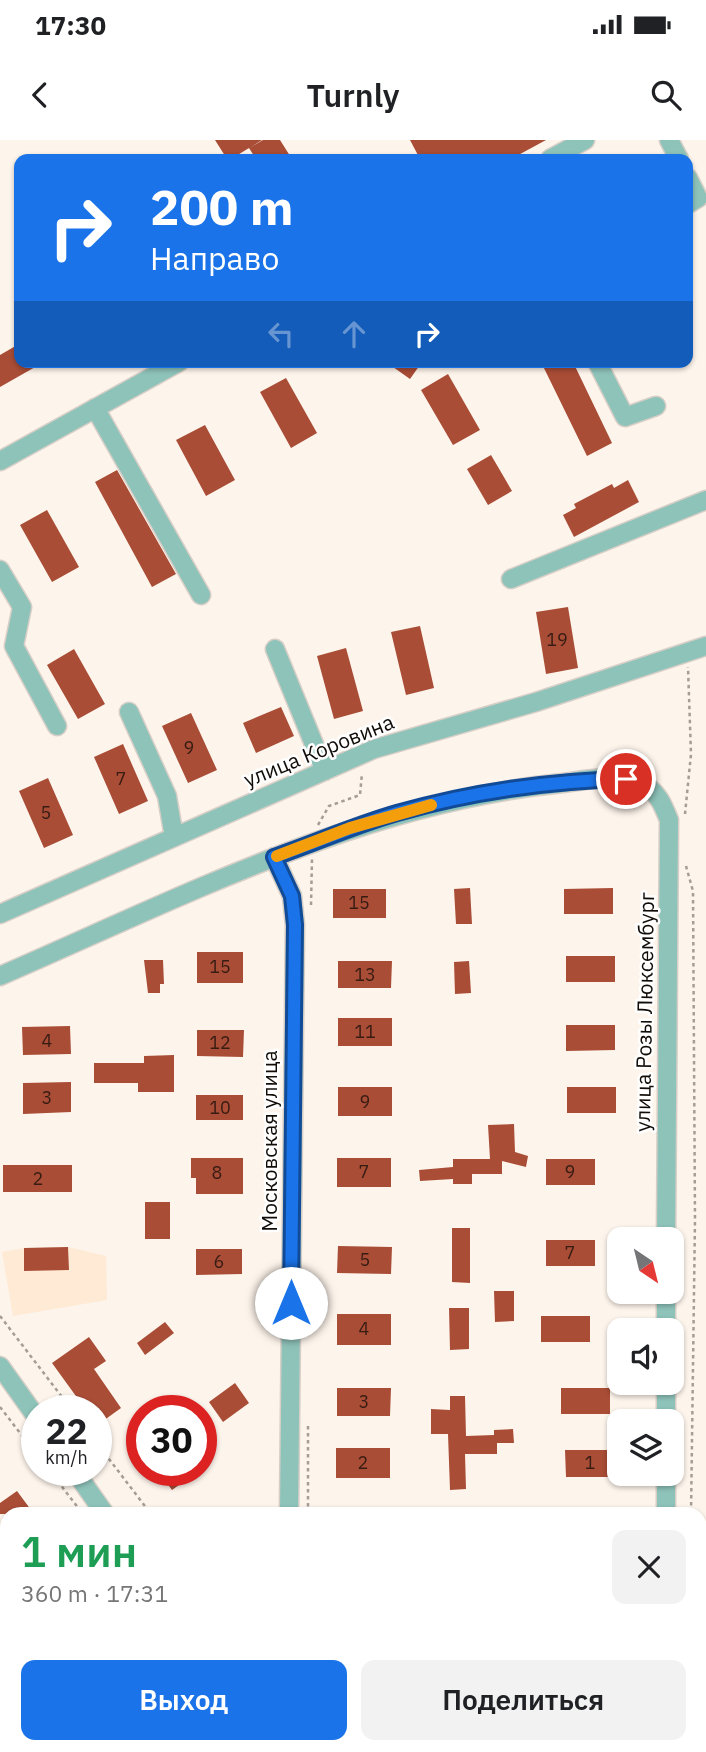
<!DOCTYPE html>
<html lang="ru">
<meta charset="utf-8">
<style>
:root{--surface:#fff;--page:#f2f2f2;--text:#202124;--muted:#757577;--accent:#1a73e8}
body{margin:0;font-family:"IBM Plex Sans",sans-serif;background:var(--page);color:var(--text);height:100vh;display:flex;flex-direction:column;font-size:26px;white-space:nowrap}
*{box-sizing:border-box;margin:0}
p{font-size:23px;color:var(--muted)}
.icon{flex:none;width:38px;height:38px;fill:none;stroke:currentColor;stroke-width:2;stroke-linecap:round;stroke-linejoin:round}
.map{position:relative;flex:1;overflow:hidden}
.drawer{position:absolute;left:0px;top:1367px;width:707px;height:247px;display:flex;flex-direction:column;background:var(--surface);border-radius:21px 21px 0 0;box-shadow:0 2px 5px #0004}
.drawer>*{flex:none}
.top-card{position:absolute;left:14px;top:14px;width:679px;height:214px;border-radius:14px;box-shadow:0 2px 5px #0004;background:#1a73e8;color:#fff;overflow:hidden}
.needle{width:46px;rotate:145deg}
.buttons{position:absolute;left:607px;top:1087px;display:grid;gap:14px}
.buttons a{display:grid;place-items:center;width:77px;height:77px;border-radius:14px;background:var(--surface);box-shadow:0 2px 5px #0004;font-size:35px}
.speed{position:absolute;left:21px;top:1255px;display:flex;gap:14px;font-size:35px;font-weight:700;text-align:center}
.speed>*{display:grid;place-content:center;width:91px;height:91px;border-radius:50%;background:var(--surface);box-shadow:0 2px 5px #0004;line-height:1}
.speed small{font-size:18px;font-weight:400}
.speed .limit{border:10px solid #d22;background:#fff;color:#111}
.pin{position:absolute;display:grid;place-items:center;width:60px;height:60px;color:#fff;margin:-30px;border:4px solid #fff;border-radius:50%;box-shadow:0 2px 7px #0007}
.me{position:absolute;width:77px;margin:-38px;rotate:0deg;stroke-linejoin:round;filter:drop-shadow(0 0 5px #0008)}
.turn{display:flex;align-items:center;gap:24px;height:147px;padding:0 21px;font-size:32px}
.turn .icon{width:91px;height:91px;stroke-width:2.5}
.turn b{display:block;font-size:49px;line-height:60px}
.lanes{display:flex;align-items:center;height:66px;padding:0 21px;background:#0003;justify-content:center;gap:35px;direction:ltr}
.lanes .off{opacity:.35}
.round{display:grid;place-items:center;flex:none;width:74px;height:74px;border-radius:14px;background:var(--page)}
.headline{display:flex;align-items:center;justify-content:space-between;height:119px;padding:0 21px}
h1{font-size:42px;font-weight:600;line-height:52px;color:#1e9e55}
.action{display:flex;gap:14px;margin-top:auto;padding:14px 21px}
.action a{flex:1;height:80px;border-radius:14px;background:var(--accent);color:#fff;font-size:28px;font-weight:600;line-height:80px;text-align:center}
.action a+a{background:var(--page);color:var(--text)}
.status{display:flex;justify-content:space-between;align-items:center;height:49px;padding:0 35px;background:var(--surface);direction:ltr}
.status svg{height:19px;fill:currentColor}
header{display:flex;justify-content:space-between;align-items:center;height:91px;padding:0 21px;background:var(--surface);font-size:32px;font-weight:600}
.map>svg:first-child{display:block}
</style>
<div class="status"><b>17:30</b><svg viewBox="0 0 49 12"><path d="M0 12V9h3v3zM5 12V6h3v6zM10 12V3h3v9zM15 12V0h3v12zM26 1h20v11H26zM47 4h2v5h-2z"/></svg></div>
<header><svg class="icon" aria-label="back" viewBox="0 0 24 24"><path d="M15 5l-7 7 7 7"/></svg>Turnly<svg class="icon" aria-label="search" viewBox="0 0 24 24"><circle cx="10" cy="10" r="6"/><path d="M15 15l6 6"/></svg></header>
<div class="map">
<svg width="706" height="1612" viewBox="0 0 706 1612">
<rect width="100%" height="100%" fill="#fdf4eb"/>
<path fill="#feead5" d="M 68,1107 L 106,1116 L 107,1160 L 13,1176 L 2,1112 L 24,1108 Z
M 483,1607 L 580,1607 L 583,1612 L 486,1612 Z"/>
<path fill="#b3dd83" d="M 0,1513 L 7,1523 L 7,1606 L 64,1607 L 68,1612 L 0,1612 Z"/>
<path fill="#a94d36" d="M 215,0 L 262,0 L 231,19 L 227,19 Z
M 263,0 L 280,0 L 292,19 L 256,19 L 249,8 Z
M 410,0 L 546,0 L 511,19 L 420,19 Z
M 19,204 L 19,222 L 44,222 L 0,247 L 0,215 Z
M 386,222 L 422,222 L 410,239 Z
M 541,222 L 573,222 L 612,303 L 587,316 Z
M 448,234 L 480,290 L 453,305 L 421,250 Z
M 286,238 L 317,293 L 291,308 L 260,252 Z
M 205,285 L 235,340 L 206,356 L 176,300 Z
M 491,315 L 512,351 L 488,365 L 467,329 Z
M 117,330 L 176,434 L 152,447 L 95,342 Z
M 628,340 L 639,362 L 574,397 L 563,375 L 576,368 L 574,364 L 612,344 L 614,348 Z
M 47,370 L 79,427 L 52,442 L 20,385 Z
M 568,467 L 578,528 L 546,534 L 536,472 Z
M 420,486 L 434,548 L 406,555 L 391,492 Z
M 346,508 L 363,571 L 334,579 L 317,516 Z
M 74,509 L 105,564 L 78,579 L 47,525 Z
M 281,567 L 294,596 L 256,613 L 243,583 Z
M 191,573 L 217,630 L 188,643 L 162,586 Z
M 123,604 L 148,661 L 119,674 L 94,617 Z
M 48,638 L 73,695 L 44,708 L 19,651 Z
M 470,748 L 472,784 L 456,784 L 454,749 Z
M 613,748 L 613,774 L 564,774 L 564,749 Z
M 333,749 L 386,749 L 386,778 L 333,778 Z
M 197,812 L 243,812 L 243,843 L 197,843 Z
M 566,816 L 615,816 L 615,842 L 566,842 Z
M 144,820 L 163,820 L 164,844 L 160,844 L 160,853 L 148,853 Z
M 338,821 L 392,821 L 391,848 L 338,848 Z
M 469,821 L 471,853 L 455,854 L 454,822 Z
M 338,878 L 392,878 L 392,906 L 338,906 Z
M 566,885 L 615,885 L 615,910 L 566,911 Z
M 70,886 L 71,914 L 23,915 L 22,887 Z
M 197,890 L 244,890 L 243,917 L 197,916 Z
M 174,915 L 174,952 L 138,952 L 138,943 L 94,943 L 94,923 L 144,923 L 144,916 Z
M 71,942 L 71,972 L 23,974 L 23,943 Z
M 338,947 L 392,947 L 392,976 L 338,976 Z
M 567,947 L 616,947 L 616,973 L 567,973 Z
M 196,955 L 243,955 L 243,980 L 196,980 Z
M 514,984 L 515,1012 L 528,1016 L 526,1027 L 502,1021 L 502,1034 L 472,1034 L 472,1044 L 453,1044 L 453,1039 L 420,1041 L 419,1030 L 453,1027 L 453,1019 L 490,1019 L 488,985 Z
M 191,1018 L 243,1018 L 243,1054 L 196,1054 L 196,1038 L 191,1038 Z
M 337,1018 L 391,1018 L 391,1047 L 337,1047 Z
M 546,1019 L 595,1019 L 595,1045 L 546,1045 Z
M 3,1025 L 72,1025 L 72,1052 L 3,1052 Z
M 145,1062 L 170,1062 L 170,1099 L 145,1099 Z
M 452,1088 L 470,1088 L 470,1143 L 452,1142 Z
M 546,1100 L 595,1100 L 595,1126 L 546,1126 Z
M 338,1106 L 392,1107 L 391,1134 L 337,1133 Z
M 68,1107 L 69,1130 L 24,1131 L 24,1108 Z
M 196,1109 L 242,1109 L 242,1134 L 196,1135 Z
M 494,1151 L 514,1151 L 514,1181 L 495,1182 Z
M 449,1168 L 469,1168 L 469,1209 L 450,1210 Z
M 337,1174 L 391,1174 L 391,1205 L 337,1205 Z
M 541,1176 L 590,1176 L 590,1202 L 541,1202 Z
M 165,1182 L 174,1193 L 145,1215 L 137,1203 Z
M 89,1197 L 106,1221 L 94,1229 L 121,1268 L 96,1286 L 96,1270 L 86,1270 L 52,1223 Z
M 235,1243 L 249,1263 L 223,1282 L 209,1262 Z
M 337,1248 L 391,1248 L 390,1276 L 337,1276 Z
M 561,1248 L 610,1248 L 610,1274 L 561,1274 Z
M 450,1256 L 465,1256 L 466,1296 L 494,1295 L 494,1290 L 513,1289 L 514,1303 L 497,1303 L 497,1314 L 465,1314 L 466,1349 L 450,1350 L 448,1294 L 431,1294 L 431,1269 L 450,1270 Z
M 336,1308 L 390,1308 L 390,1338 L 336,1338 Z
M 565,1310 L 614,1310 L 614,1337 L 566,1337 Z
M 157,1330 L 200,1330 L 172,1350 Z
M 17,1351 L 34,1374 L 0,1374 L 0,1363 Z"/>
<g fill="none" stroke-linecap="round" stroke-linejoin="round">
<g stroke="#d7cfc7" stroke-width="21">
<path id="minor" d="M 669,0 L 679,19
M 550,19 L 585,0
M 688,38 L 698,58 L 688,64
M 597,222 L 625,277 L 656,266
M 95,268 L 201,455
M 0,321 L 179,222
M 0,430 L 22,467 L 14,506 L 57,586
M 511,439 L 706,360
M 275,509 L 325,631
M 129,572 L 167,656 L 174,697
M 274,717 L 292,756 L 295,785 L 289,1374
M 0,774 L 374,609 L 536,562 L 706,506
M 0,836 C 182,757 362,663 563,643 C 586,640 620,633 641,643 C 657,650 663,665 669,680 L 666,1099
M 666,1152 L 666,1190
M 0,1226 L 37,1278
M 666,1281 L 666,1242
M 74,1330 L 105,1374
M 666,1374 L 666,1334
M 700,1414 L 706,1412
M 286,1606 L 289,1612
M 260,1612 L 269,1606"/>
</g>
<path stroke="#a59d96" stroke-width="2.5" stroke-dasharray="3.5 3.5" stroke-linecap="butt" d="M 685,674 L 691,614 L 688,527
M 318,685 L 329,666 L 360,655 L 362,633
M 686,726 L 693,751 L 695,1079 L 691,1374
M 311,765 L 312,719
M 0,1176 L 72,1270
M 0,1267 L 37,1315
M 308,1286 L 308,1374
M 96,1302 L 151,1374
M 49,1330 L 83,1374
M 700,1431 L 706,1441
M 353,1606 L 357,1612"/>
<use href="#minor" stroke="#8ec3ba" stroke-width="18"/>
</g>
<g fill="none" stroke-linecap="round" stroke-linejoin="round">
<g stroke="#114b97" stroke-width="18">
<path id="route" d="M 291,1163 L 295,785 L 292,756 L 274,717 C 315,703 355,685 397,673 C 471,652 548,641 626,639"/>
</g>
<use href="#route" stroke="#1a73e8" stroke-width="12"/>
<path stroke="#f59e0b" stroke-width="12" d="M 277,716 L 350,688 L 431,665"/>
</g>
<g text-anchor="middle" stroke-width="5" stroke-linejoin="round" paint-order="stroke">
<g font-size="18" fill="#371c13">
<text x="557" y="506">19</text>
<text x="189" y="614">9</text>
<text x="121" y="645">7</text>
<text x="46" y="679">5</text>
<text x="359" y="769">15</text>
<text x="220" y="833">15</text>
<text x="365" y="841">13</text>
<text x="365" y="898">11</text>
<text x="47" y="907">4</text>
<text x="220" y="909">12</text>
<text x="47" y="964">3</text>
<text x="365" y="968">9</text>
<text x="220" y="974">10</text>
<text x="364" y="1038">7</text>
<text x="570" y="1038">9</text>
<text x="217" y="1039">8</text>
<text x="38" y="1045">2</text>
<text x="570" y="1119">7</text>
<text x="365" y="1126">5</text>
<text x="219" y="1128">6</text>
<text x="364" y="1195">4</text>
<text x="364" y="1268">3</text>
<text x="363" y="1329">2</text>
<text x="590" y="1329">1</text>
</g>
<g font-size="21" fill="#110c07" stroke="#fff">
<text transform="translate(319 611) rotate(-22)" y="7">улица Коровина</text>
<text transform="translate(645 872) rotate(-89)" y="7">улица Розы Люксембург</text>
<text transform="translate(270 1001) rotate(-90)" y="7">Московская улица</text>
</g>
</g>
</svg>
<div class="buttons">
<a><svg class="needle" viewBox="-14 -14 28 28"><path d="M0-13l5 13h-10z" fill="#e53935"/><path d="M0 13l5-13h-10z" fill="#757577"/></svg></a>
<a><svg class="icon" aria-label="sound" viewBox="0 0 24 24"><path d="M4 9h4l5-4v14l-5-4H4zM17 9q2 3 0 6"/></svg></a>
<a><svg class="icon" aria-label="layers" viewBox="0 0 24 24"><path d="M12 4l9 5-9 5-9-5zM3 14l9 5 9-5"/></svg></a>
</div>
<div class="speed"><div>22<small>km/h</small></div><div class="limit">30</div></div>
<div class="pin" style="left:626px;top:639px;background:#d93025"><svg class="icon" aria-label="arrive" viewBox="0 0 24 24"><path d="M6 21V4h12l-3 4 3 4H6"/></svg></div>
<svg class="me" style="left:291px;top:1163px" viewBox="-20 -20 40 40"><circle r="19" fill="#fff"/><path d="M0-13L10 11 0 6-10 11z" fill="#1a73e8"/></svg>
<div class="top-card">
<div class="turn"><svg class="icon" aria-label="right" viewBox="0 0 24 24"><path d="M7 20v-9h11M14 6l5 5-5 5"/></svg><div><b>200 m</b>Направо</div></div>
<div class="lanes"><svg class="icon off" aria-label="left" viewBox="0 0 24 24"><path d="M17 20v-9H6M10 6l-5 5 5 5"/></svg><svg class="icon off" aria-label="ahead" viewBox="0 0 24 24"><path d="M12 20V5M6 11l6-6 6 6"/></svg><svg class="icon" aria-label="right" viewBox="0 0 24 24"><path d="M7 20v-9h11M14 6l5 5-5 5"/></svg></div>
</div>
<section class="drawer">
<div class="headline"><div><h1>1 мин</h1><p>360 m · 17:31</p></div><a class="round"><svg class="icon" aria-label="close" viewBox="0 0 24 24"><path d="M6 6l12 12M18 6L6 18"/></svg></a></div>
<div class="action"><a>Выход</a><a>Поделиться</a></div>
</section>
</div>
